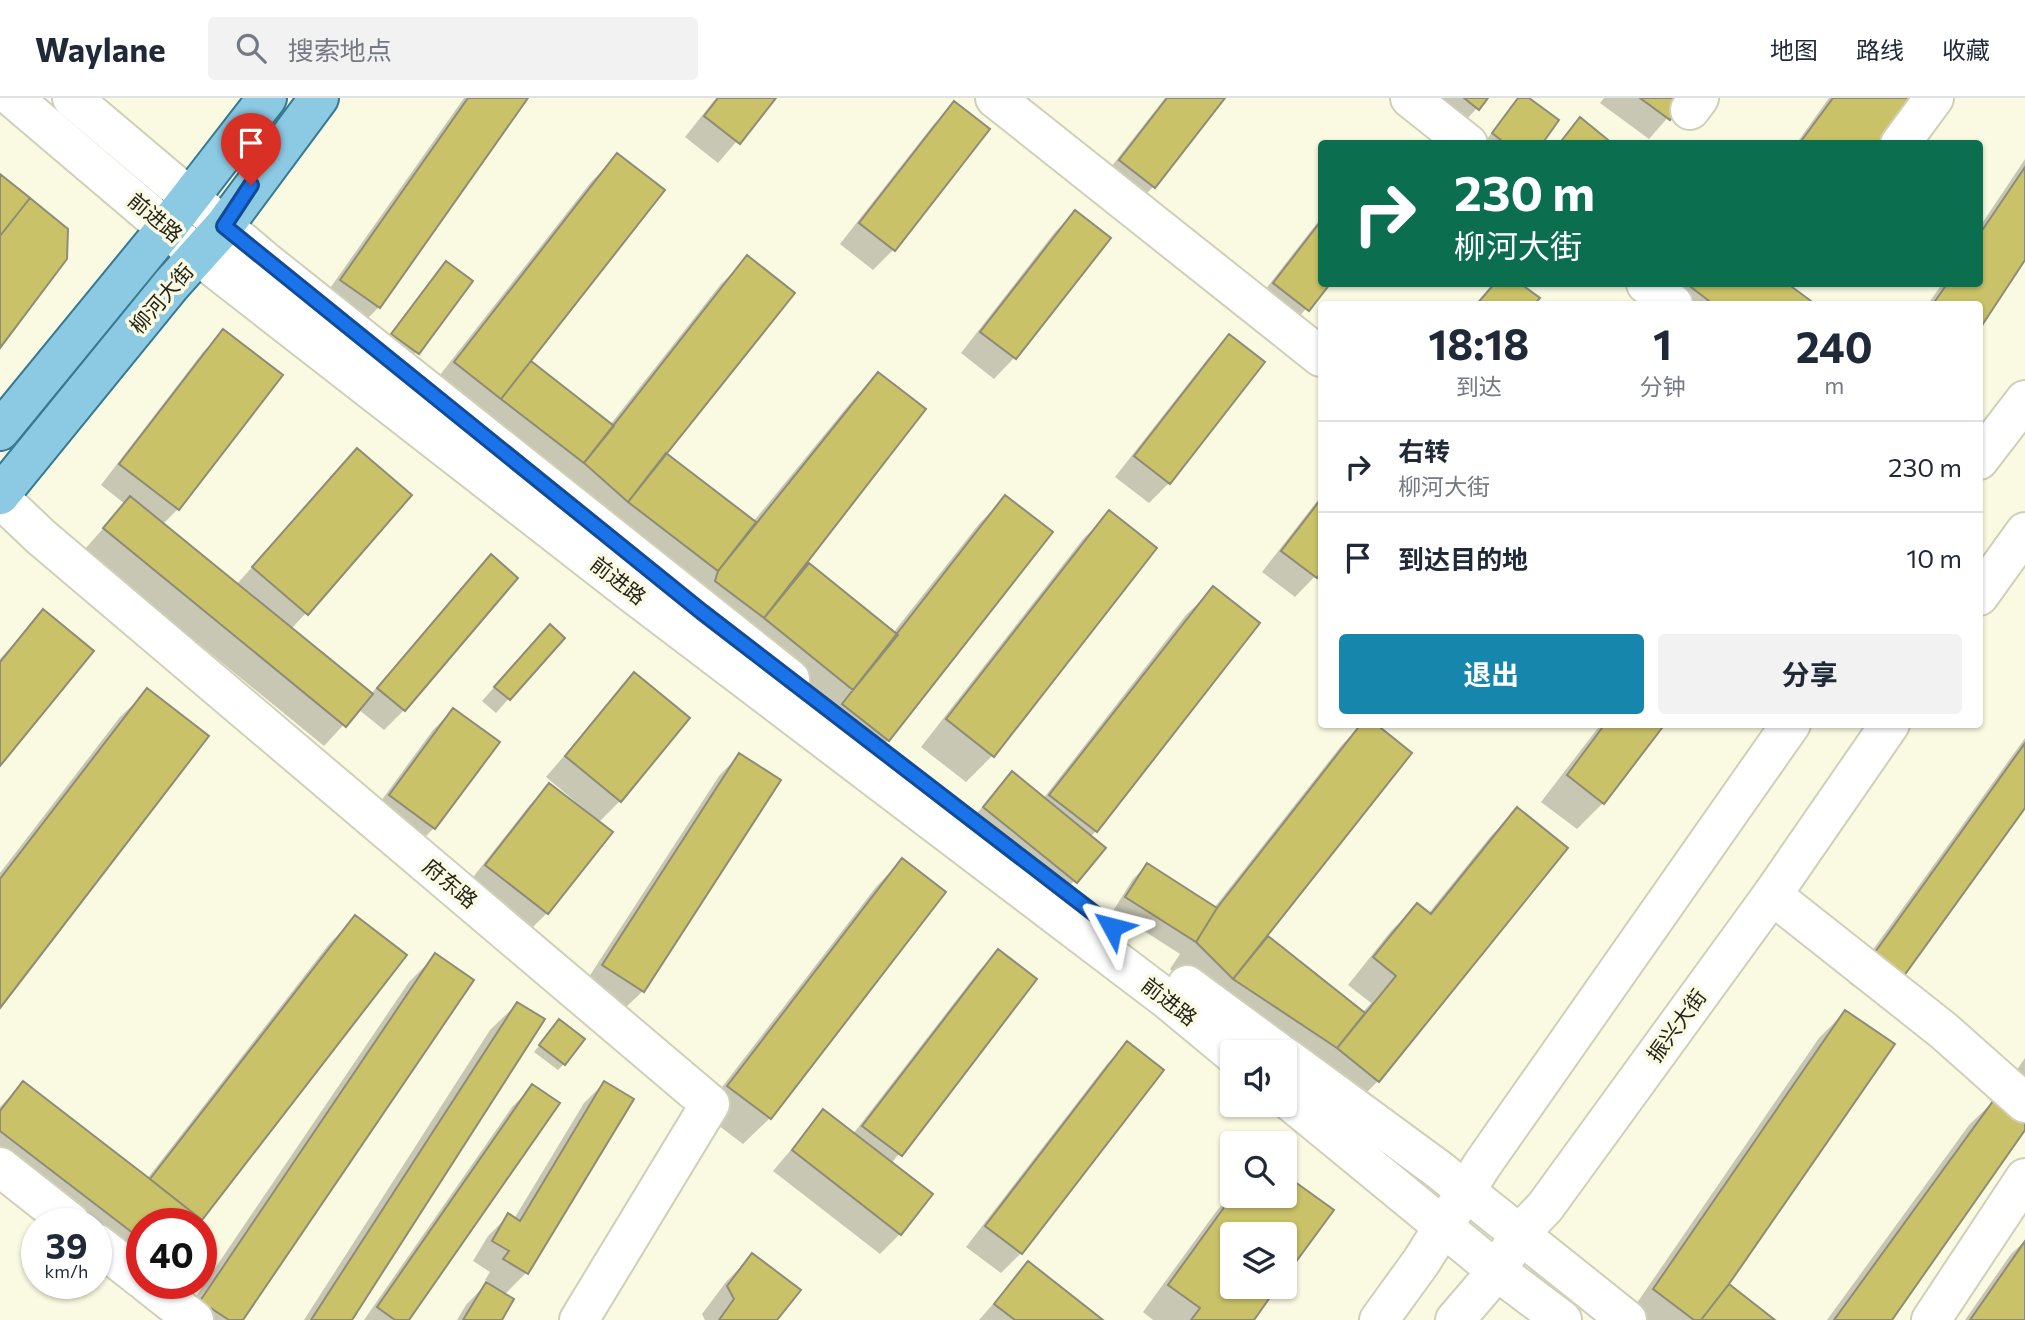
<!DOCTYPE html>
<html lang="zh">
<meta charset="utf-8">
<style>
:root{--surface:#fff;--page:#f2f2f3;--text:#1f2937;--muted:#747a83;--line:#e0e1e3;--accent:#1786ad}
body{margin:0;font-family:Commissioner,"Noto Sans SC",sans-serif;background:var(--page);color:var(--text);height:100vh;display:flex;flex-direction:column;font-size:26px;white-space:nowrap}
*{box-sizing:border-box;margin:0}
p{font-size:23px;color:var(--muted)}
.icon{flex:none;width:38px;height:38px;fill:none;stroke:currentColor;stroke-width:2;stroke-linecap:round;stroke-linejoin:round}
.map{position:relative;flex:1;overflow:hidden}
.sheet{position:absolute;left:1318px;top:203px;width:665px;height:427px;display:flex;flex-direction:column;background:var(--surface);border-radius:7px;box-shadow:0 2px 5px #0004}
.sheet>*{flex:none}
.top-card{position:absolute;left:1318px;top:42px;width:665px;height:147px;border-radius:7px;box-shadow:0 2px 5px #0004;background:#0b6e4f;color:#fff;overflow:hidden}
.controls{position:absolute;left:1220px;top:942px;display:grid;gap:14px}
.controls a{display:grid;place-items:center;width:77px;height:77px;border-radius:7px;background:var(--surface);box-shadow:0 2px 5px #0004;font-size:35px}
.speed{position:absolute;left:21px;top:1110px;display:flex;gap:14px;font-size:35px;font-weight:700;text-align:center}
.speed>*{display:grid;place-content:center;width:91px;height:91px;border-radius:50%;background:var(--surface);box-shadow:0 2px 5px #0004;line-height:1}
.speed small{font-size:18px;font-weight:400}
.speed .limit{border:10px solid #d22;background:#fff;color:#111}
.pin{position:absolute;display:grid;place-items:center;width:60px;height:60px;color:#fff;margin:-72px -30px;border-radius:50% 50% 50% 0;rotate:-45deg;box-shadow:0 0 7px #0007}
.pin .icon{rotate:45deg}
.me{position:absolute;width:77px;margin:-38px;rotate:308deg;stroke-linejoin:round;filter:drop-shadow(0 0 5px #0008)}
.turn{display:flex;align-items:center;gap:24px;height:147px;padding:0 21px;font-size:32px}
.turn .icon{width:91px;height:91px;stroke-width:2.5}
.turn b{display:block;font-size:49px;line-height:60px}
.eta{display:flex;justify-content:space-evenly;align-items:center;height:119px;text-align:center}
.eta b{font-size:42px;font-weight:700;line-height:49px}
.primary-button{display:flex;gap:14px;margin-top:auto;padding:14px 21px}
.primary-button a{flex:1;height:80px;border-radius:7px;background:var(--accent);color:#fff;font-size:28px;font-weight:700;line-height:80px;text-align:center}
.primary-button a+a{background:var(--page);color:var(--text)}
ul{padding:0;list-style:none}
li{display:flex;align-items:center;gap:21px;height:91px;padding:0 21px;border-top:2px solid var(--line)}
li div{flex:1}
li b{display:block;font-size:26px}
li em{font-style:normal}
header{display:flex;align-items:center;gap:42px;box-sizing:border-box;height:98px;padding:0 35px;background:var(--surface);border-bottom:2px solid var(--line)}
header strong{font-size:33px}
nav{display:flex;gap:38px;margin-inline-start:auto;font-size:24px}
.search{width:490px;height:63px;background:var(--page);display:flex;align-items:center;gap:18px;box-sizing:border-box;padding:0 24px;border-radius:7px;color:var(--muted);font-size:26px}
.map>svg:first-child{display:block}
</style>
<header>
<strong>Waylane</strong>
<div class="search"><svg class="icon" aria-label="search" viewBox="0 0 24 24"><circle cx="10" cy="10" r="6"/><path d="M15 15l6 6"/></svg>搜索地点</div>
<nav><a>地图</a><a>路线</a><a>收藏</a></nav>
</header>
<div class="map">
<svg width="2025" height="1222" viewBox="0 0 2025 1222">
<rect width="100%" height="100%" fill="#faf9e1"/>
<path fill="#0003" d="M 464,0 L 526,0 L 379,209 L 359,229 L 321,203 Z
M 716,0 L 774,0 L 718,65 L 685,39 Z
M 1165,0 L 1223,0 L 1153,89 L 1133,109 L 1100,83 Z
M 1416,0 L 1486,0 L 1458,31 Z
M 1519,0 L 1526,0 L 1540,46 L 1483,46 Z
M 1604,0 L 1685,0 L 1649,41 L 1600,5 Z
M 1829,0 L 1910,0 L 1876,46 L 1796,46 Z
M 955,6 L 894,151 L 873,172 L 840,146 L 934,26 Z
M 618,57 L 528,264 L 610,327 L 721,186 L 748,160 L 665,356 L 753,424 L 852,303 L 878,276 L 792,480 L 809,467 L 893,535 L 979,426 L 1005,399 L 888,642 L 862,668 L 817,633 L 833,612 L 429,291 L 591,84 Z
M 2025,61 L 2025,159 L 1979,206 L 1928,206 L 1942,186 L 1979,186 L 1979,130 Z
M 1075,114 L 1108,140 L 1014,260 L 994,281 L 961,255 L 1055,134 Z
M 1321,120 L 1321,186 L 1328,186 L 1287,232 L 1254,206 Z
M 446,165 L 471,183 L 404,269 L 379,251 Z
M 1493,186 L 1518,186 L 1537,201 L 1533,206 L 1475,206 Z
M 1628,186 L 1786,186 L 1812,206 L 1654,206 Z
M 224,234 L 178,411 L 162,427 L 236,487 L 357,352 L 306,515 L 291,531 L 371,596 L 491,459 L 404,612 L 384,632 L 358,611 L 324,648 L 84,452 L 125,406 L 101,387 L 203,254 Z
M 1229,238 L 1169,385 L 1149,405 L 1115,379 L 1209,259 Z
M 1321,398 L 1321,472 L 1295,499 L 1262,474 Z
M 1109,415 L 993,657 L 966,684 L 921,649 L 1083,441 Z
M 1213,491 L 1096,733 L 1090,739 L 1103,751 L 1055,804 L 964,730 L 1012,675 L 1043,701 L 1186,517 Z
M 43,514 L 0,665 L 0,561 Z
M 563,540 L 496,615 L 482,603 L 536,542 Z
M 634,576 L 620,703 L 598,725 L 610,735 L 547,815 L 526,836 L 466,788 L 529,708 L 549,687 L 581,712 L 583,710 L 546,679 Z
M 147,593 L 0,908 L 0,775 L 120,619 Z
M 453,612 L 434,730 L 414,750 L 370,718 L 433,632 Z
M 1362,626 L 1258,847 L 1362,915 L 1371,905 L 1348,887 L 1391,833 L 1417,807 L 1428,816 L 1491,738 L 1517,711 L 1378,983 L 1352,1009 L 1205,906 L 1170,871 L 1180,856 L 1113,813 L 1133,781 L 1147,767 L 1214,810 L 1341,648 Z
M 1601,626 L 1663,626 L 1603,705 L 1577,731 L 1541,704 Z
M 2025,640 L 2025,707 L 1897,885 L 1877,905 L 1849,885 Z
M 739,657 L 643,893 L 622,913 L 583,888 L 719,678 Z
M 902,762 L 770,1020 L 743,1046 L 702,1015 L 876,789 Z
M 355,820 L 405,857 L 197,1125 L 142,1125 L 142,1178 L 96,1143 L 96,1125 L 73,1125 L 0,1069 L 0,1009 L 23,985 L 147,1081 L 329,846 Z
M 998,853 L 1035,881 L 891,1066 L 900,1136 L 880,1156 L 773,1073 L 823,1014 L 853,1036 L 978,874 Z
M 436,857 L 241,1222 L 180,1222 L 409,884 Z
M 517,906 L 350,1222 L 304,1222 L 490,932 Z
M 1845,914 L 1726,1186 L 1772,1222 L 1633,1222 L 1628,1218 L 1819,940 Z
M 553,930 L 564,966 L 558,972 L 534,954 Z
M 1127,946 L 1162,972 L 1021,1155 L 1001,1175 L 966,1149 L 1107,966 Z
M 2025,960 L 2025,1013 L 2000,996 Z
M 604,985 L 527,1174 L 504,1197 L 500,1222 L 457,1222 L 466,1207 L 488,1184 L 485,1182 L 490,1174 L 473,1163 L 488,1138 L 508,1118 L 514,1121 L 584,1005 Z
M 532,989 L 407,1222 L 364,1222 L 512,1009 Z
M 1996,1001 L 2025,1029 L 1890,1222 L 1827,1222 L 1969,1027 Z
M 1232,1097 L 1284,1097 L 1284,1136 L 1232,1136 L 1232,1188 L 1252,1222 L 1153,1222 L 1143,1214 L 1218,1111 Z
M 2025,1143 L 2025,1222 L 1965,1222 L 2011,1156 Z
M 752,1157 L 775,1222 L 705,1222 L 702,1216 L 726,1184 Z
M 1028,1166 L 1100,1222 L 979,1222 Z"/>
<path fill="#cac268" stroke="#8e8c77" stroke-width="2" d="M 468,0 L 528,0 L 380,210 L 340,182 Z
M 718,0 L 776,0 L 740,46 L 704,18 Z
M 1167,0 L 1225,0 L 1155,90 L 1119,62 Z
M 1464,0 L 1488,0 L 1479,12 Z
M 1518,0 L 1529,0 L 1559,22 L 1542,46 L 1506,46 L 1492,35 Z
M 1640,0 L 1687,0 L 1670,22 Z
M 1833,0 L 1912,0 L 1878,46 L 1799,46 Z
M 954,3 L 990,31 L 895,153 L 859,125 Z
M 1580,19 L 1613,46 L 1559,46 Z
M 617,55 L 665,92 L 501,301 L 454,264 Z
M 2025,69 L 2025,162 L 1979,232 L 1979,206 L 1933,206 L 1947,186 L 1979,186 L 1979,137 Z
M 0,76 L 30,100 L 0,138 Z
M 30,100 L 68,131 L 67,161 L 0,250 L 0,138 Z
M 1075,112 L 1111,140 L 1016,261 L 980,234 Z
M 1321,123 L 1321,186 L 1330,186 L 1309,213 L 1273,185 Z
M 747,157 L 795,195 L 628,404 L 584,365 Z
M 446,163 L 473,183 L 419,256 L 391,236 Z
M 1494,186 L 1521,186 L 1540,200 L 1535,206 L 1477,206 Z
M 1687,186 L 1788,186 L 1815,206 L 1713,206 Z
M 223,231 L 283,277 L 179,412 L 119,366 Z
M 1229,236 L 1265,264 L 1170,386 L 1134,358 Z
M 531,263 L 614,328 L 584,365 L 501,301 Z
M 878,274 L 926,311 L 764,520 L 715,483 L 718,473 Z
M 357,350 L 412,397 L 308,517 L 252,469 Z
M 666,355 L 756,424 L 718,473 L 628,404 Z
M 1005,397 L 1053,434 L 889,643 L 842,606 Z
M 130,398 L 373,596 L 346,629 L 103,430 Z
M 1321,401 L 1321,474 L 1317,480 L 1281,453 Z
M 1109,412 L 1157,450 L 994,659 L 946,621 Z
M 491,456 L 518,480 L 405,613 L 377,590 Z
M 809,465 L 898,537 L 853,592 L 764,520 Z
M 1213,488 L 1260,525 L 1097,734 L 1049,697 Z
M 43,511 L 94,553 L 0,668 L 0,564 Z
M 550,526 L 565,540 L 510,602 L 494,589 Z
M 634,574 L 690,620 L 621,704 L 565,658 Z
M 147,590 L 209,638 L 0,910 L 0,781 Z
M 453,610 L 500,644 L 435,731 L 389,697 Z
M 1361,626 L 1376,626 L 1412,655 L 1233,881 L 1196,844 L 1217,810 Z
M 1605,626 L 1665,626 L 1604,706 L 1567,677 Z
M 2025,645 L 2025,710 L 1898,886 L 1868,864 Z
M 739,655 L 781,682 L 644,894 L 602,867 Z
M 1012,673 L 1106,750 L 1077,785 L 983,709 Z
M 549,685 L 613,734 L 548,816 L 485,767 Z
M 1517,709 L 1568,750 L 1379,984 L 1337,950 L 1396,878 L 1373,859 L 1417,805 L 1431,816 Z
M 902,760 L 946,794 L 771,1021 L 727,988 Z
M 1147,765 L 1217,810 L 1196,844 L 1125,799 Z
M 355,817 L 407,857 L 202,1122 L 150,1081 Z
M 1268,838 L 1365,915 L 1337,950 L 1233,881 Z
M 998,851 L 1037,881 L 902,1058 L 862,1028 Z
M 435,855 L 474,882 L 243,1222 L 229,1222 L 200,1203 Z
M 517,904 L 545,921 L 352,1222 L 311,1222 Z
M 1845,912 L 1895,946 L 1729,1186 L 1701,1222 L 1694,1222 L 1653,1191 Z
M 559,921 L 585,941 L 565,967 L 539,947 Z
M 1127,943 L 1164,972 L 1022,1156 L 985,1128 Z
M 23,983 L 150,1081 L 202,1122 L 200,1125 L 142,1125 L 142,1142 L 0,1033 L 0,1013 Z
M 604,983 L 634,1001 L 528,1176 L 503,1161 L 509,1153 L 492,1143 L 508,1115 L 520,1123 Z
M 532,986 L 560,1005 L 409,1222 L 395,1222 L 377,1209 Z
M 1996,999 L 2025,1020 L 2025,1032 L 1892,1222 L 1834,1222 Z
M 823,1011 L 933,1096 L 901,1137 L 792,1052 Z
M 1284,1076 L 1334,1112 L 1284,1180 L 1284,1136 L 1232,1136 L 1232,1188 L 1278,1188 L 1254,1222 L 1191,1222 L 1200,1210 L 1168,1187 L 1233,1097 L 1284,1097 Z
M 2025,1143 L 2025,1222 L 1970,1222 Z
M 752,1155 L 801,1192 L 777,1222 L 719,1222 L 734,1201 L 727,1188 Z
M 1028,1163 L 1103,1222 L 1015,1222 L 994,1206 Z
M 486,1184 L 514,1201 L 502,1222 L 463,1222 Z
M 1729,1186 L 1775,1222 L 1701,1222 Z"/>
<g fill="none" stroke-linecap="round" stroke-linejoin="round">
<g stroke="#d0cfb8" stroke-width="42">
<path id="minor" d="M 13,0 L 199,158 L 632,495 L 1168,902 L 1232,955
M 72,0 L 266,164 L 790,581
M 995,0 L 1321,259
M 1410,0 L 1468,46
M 1690,12 L 1699,0
M 1900,46 L 1934,0
M 1646,186 L 1673,206
M 1979,362 L 2025,302
M 0,400 L 41,439 L 710,1006 L 579,1222
M 1979,498 L 2025,434
M 1772,797 L 1944,933 L 2025,1005
M 1187,887 L 1278,954
M 1284,958 L 1438,1071 L 1627,1222
M 1284,998 L 1497,1173 L 1562,1222
M 0,1069 L 71,1125
M 96,1145 L 142,1181
M 147,1185 L 194,1222
M 1379,1222 L 1421,1164 L 1482,1067 L 1791,626
M 1455,1222 L 1497,1173 L 1520,1135 L 1545,1109 L 1772,797 L 1890,626
M 1931,1222 L 2025,1080"/>
</g>
<g stroke="#367991" stroke-width="42">
<path id="major" d="M 0,333 L 167,129 L 267,0
M 0,397 L 171,187 L 224,128 L 319,0"/>
</g>
<use href="#minor" stroke="#fff" stroke-width="38"/>
<use href="#major" stroke="#8ccae3" stroke-width="38"/>
</g>
<g fill="none" stroke-linecap="round" stroke-linejoin="round">
<g stroke="#114b97" stroke-width="18">
<path id="route" d="M 251,87 L 224,128 L 702,514 L 1112,829"/>
</g>
<use href="#route" stroke="#1a73e8" stroke-width="12"/>
</g>
<g text-anchor="middle" stroke-width="7" stroke-linejoin="round" paint-order="stroke">
<g font-size="21" fill="#25241b" stroke="#faf9e1">
<text transform="translate(155 120) rotate(40)" y="7">前进路</text>
<text transform="translate(162 201) rotate(-49)" y="7">柳河大街</text>
<text transform="translate(618 483) rotate(38)" y="7">前进路</text>
<text transform="translate(450 786) rotate(40)" y="7">府东路</text>
<text transform="translate(1169 904) rotate(38)" y="7">前进路</text>
<text transform="translate(1677 928) rotate(-54)" y="7">振兴大街</text>
</g>
</g>
</svg>
<div class="controls">
<a><svg class="icon" aria-label="sound" viewBox="0 0 24 24"><path d="M4 9h4l5-4v14l-5-4H4zM17 9q2 3 0 6"/></svg></a>
<a><svg class="icon" aria-label="search" viewBox="0 0 24 24"><circle cx="10" cy="10" r="6"/><path d="M15 15l6 6"/></svg></a>
<a><svg class="icon" aria-label="layers" viewBox="0 0 24 24"><path d="M12 4l9 5-9 5-9-5zM3 14l9 5 9-5"/></svg></a>
</div>
<div class="speed"><div>39<small>km/h</small></div><div class="limit">40</div></div>
<div class="pin" style="left:251px;top:87px;background:#d93025"><svg class="icon" aria-label="arrive" viewBox="0 0 24 24"><path d="M6 21V4h12l-3 4 3 4H6"/></svg></div>
<svg class="me" style="left:1112px;top:829px" viewBox="-20 -20 40 40"><path d="M0-17L14 15 0 8-14 15z" fill="#1a73e8" stroke="#fff" stroke-width="4"/></svg>
<div class="top-card">
<div class="turn"><svg class="icon" aria-label="right" viewBox="0 0 24 24"><path d="M7 20v-9h11M14 6l5 5-5 5"/></svg><div><b>230 m</b>柳河大街</div></div>
</div>
<section class="sheet">
<div class="eta">
<div><b>18:18</b><p>到达</p></div>
<div><b>1</b><p>分钟</p></div>
<div><b>240</b><p>m</p></div>
</div>
<ul>
<li><svg class="icon" aria-label="right" viewBox="0 0 24 24"><path d="M7 20v-9h11M14 6l5 5-5 5"/></svg><div><b>右转</b><p>柳河大街</p></div><em>230 m</em></li>
<li><svg class="icon" aria-label="arrive" viewBox="0 0 24 24"><path d="M6 21V4h12l-3 4 3 4H6"/></svg><div><b>到达目的地</b></div><em>10 m</em></li>
</ul>
<div class="primary-button"><a>退出</a><a>分享</a></div>
</section>
</div>
